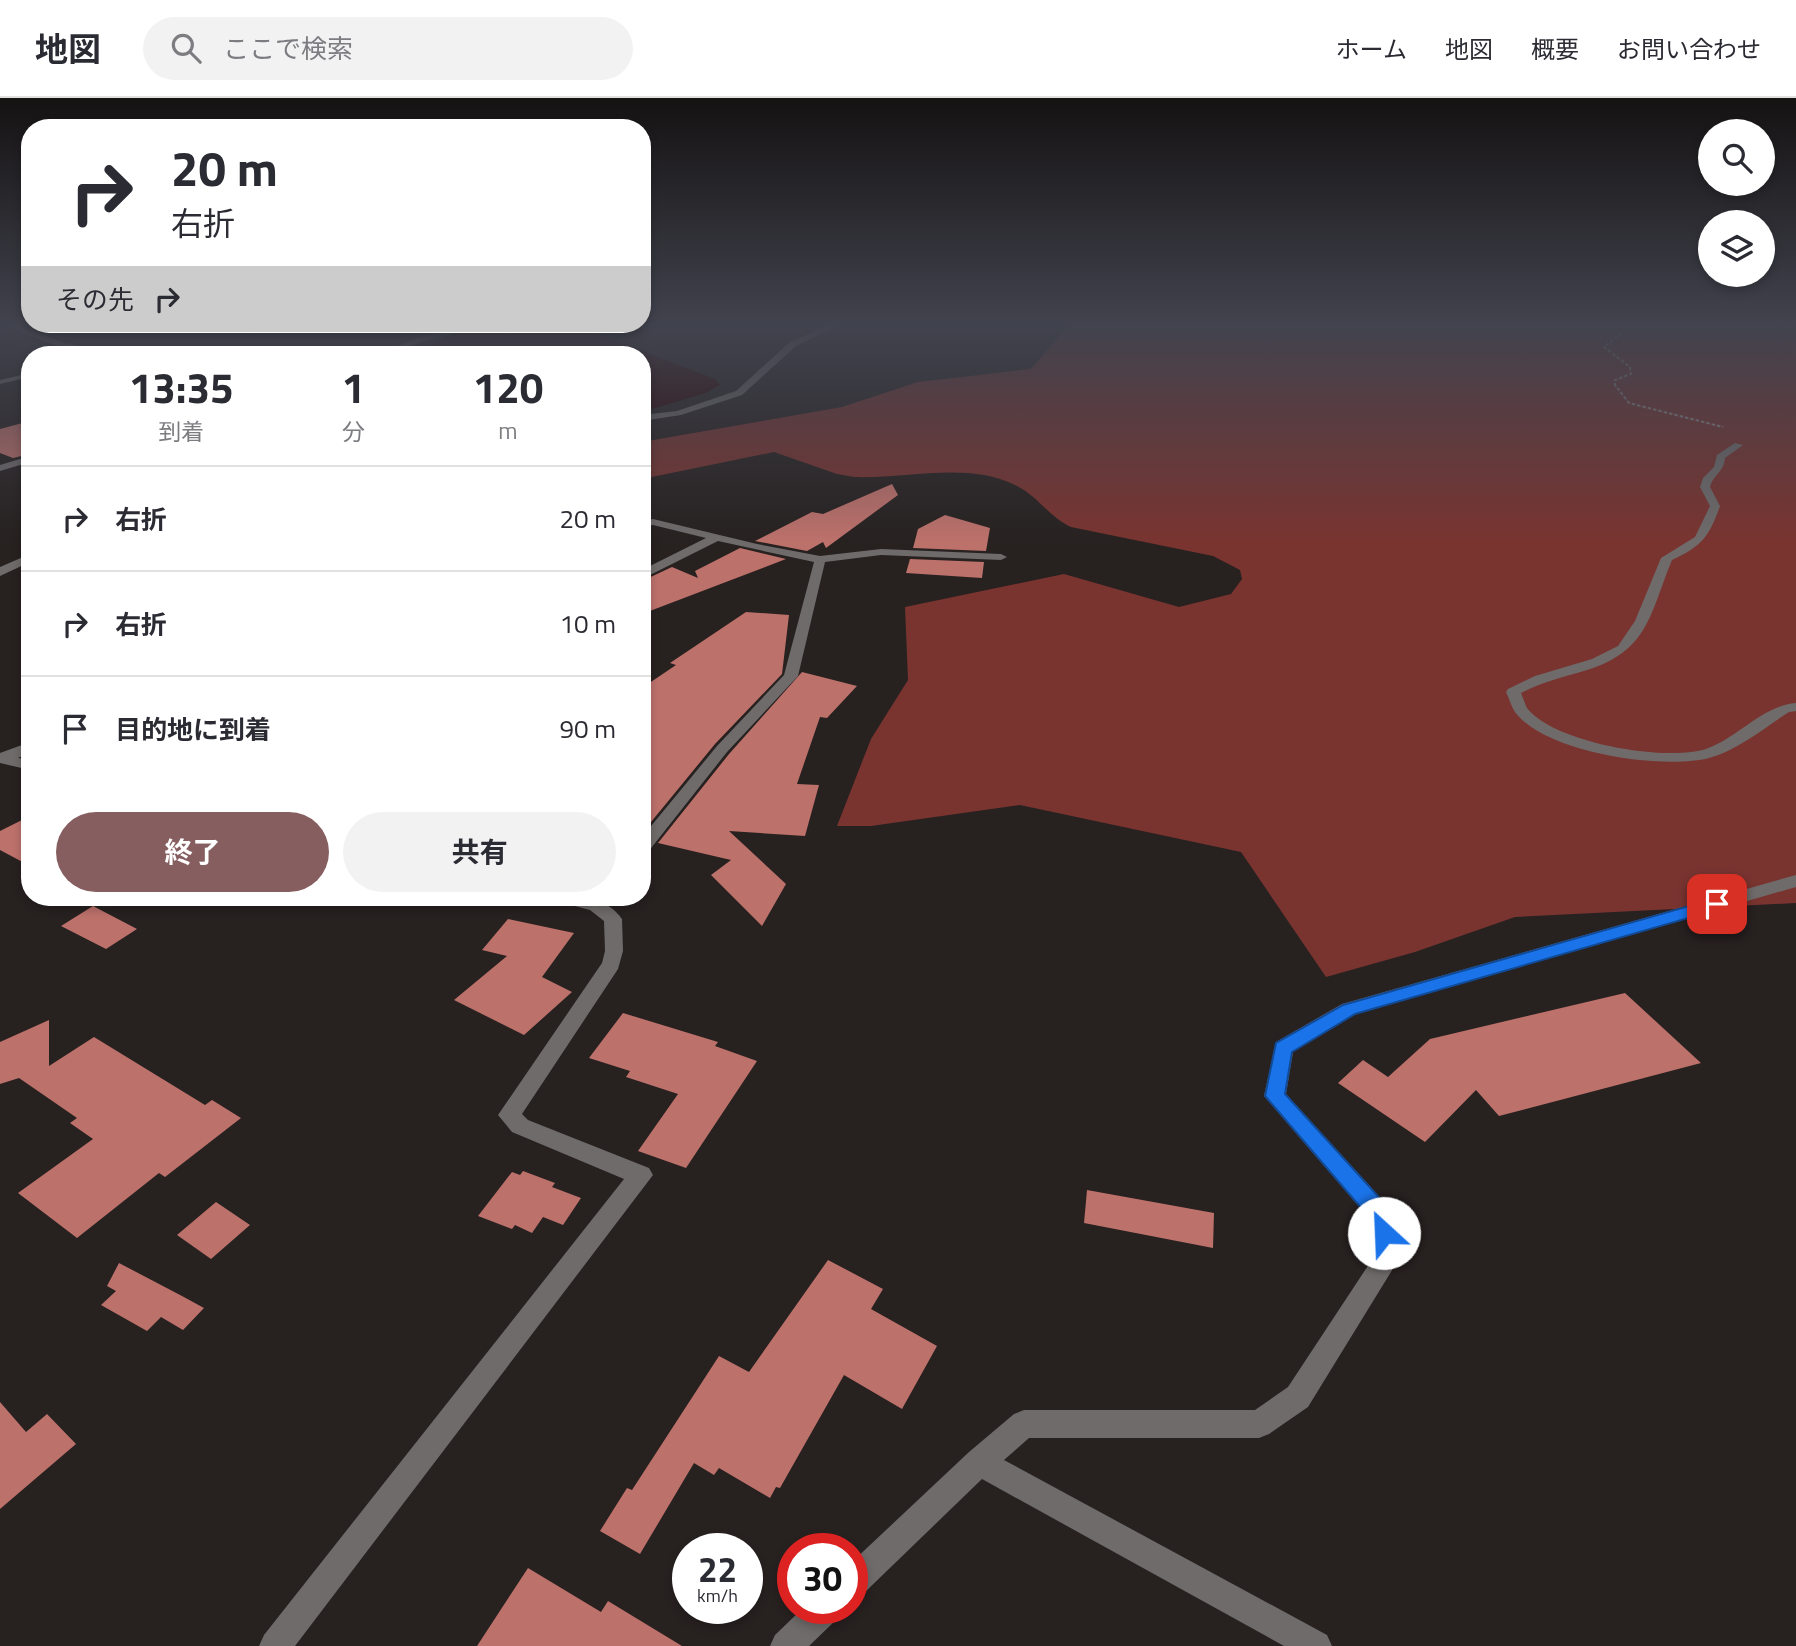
<!DOCTYPE html>
<html lang="ja">
<meta charset="utf-8">
<style>
:root{--surface:#fff;--page:#f2f2f3;--text:#2b2b33;--muted:#7c7c81;--line:#e1e1e2;--accent:#865e5f}
body{margin:0;font-family:"Titillium Web","Noto Sans JP",sans-serif;background:var(--page);color:var(--text);height:100vh;display:flex;flex-direction:column;font-size:26px;white-space:nowrap}
*{box-sizing:border-box;margin:0}
p{font-size:23px;color:var(--muted)}
.icon{flex:none;width:38px;height:38px;fill:none;stroke:currentColor;stroke-width:2;stroke-linecap:round;stroke-linejoin:round}
.map{position:relative;flex:1;overflow:hidden}
.details{position:absolute;left:21px;top:248px;width:630px;height:560px;display:flex;flex-direction:column;background:var(--surface);border-radius:28px;box-shadow:0 4px 10px #0003}
.details>*{flex:none}
.hud{position:absolute;left:21px;top:21px;width:630px;height:214px;border-radius:28px;box-shadow:0 4px 10px #0003;background:#fff;color:var(--text);overflow:hidden}
.buttons{position:absolute;left:1698px;top:21px;display:grid;gap:14px}
.buttons a{display:grid;place-items:center;width:77px;height:77px;border-radius:50%;background:var(--surface);box-shadow:0 4px 10px #0003;font-size:35px}
.speed{position:absolute;left:672px;top:1435px;display:flex;gap:14px;font-size:35px;font-weight:700;text-align:center}
.speed>*{display:grid;place-content:center;width:91px;height:91px;border-radius:50%;background:var(--surface);box-shadow:0 4px 10px #0003;line-height:1}
.speed small{font-size:18px;font-weight:400}
.speed .limit{border:10px solid #d22;background:#fff;color:#111}
.pin{position:absolute;display:grid;place-items:center;width:60px;height:60px;color:#fff;margin:-30px;border-radius:14px;box-shadow:0 4px 10px #0006}
.me{position:absolute;width:77px;margin:-38px;rotate:335deg;stroke-linejoin:round;filter:drop-shadow(0 0 5px #0008)}
.turn{display:flex;align-items:center;gap:24px;height:147px;padding:0 35px;font-size:32px}
.turn .icon{width:91px;height:91px;stroke-width:2.5}
.turn b{display:block;font-size:49px;line-height:60px}
.then{display:flex;align-items:center;height:66px;padding:0 35px;background:#0003;gap:14px;font-size:26px}
.eta{display:flex;justify-content:space-evenly;align-items:center;height:119px;text-align:center}
.eta b{font-size:42px;font-weight:700;line-height:49px}
.action{display:flex;gap:14px;margin-top:auto;padding:14px 35px}
.action a{flex:1;height:80px;border-radius:42px;background:var(--accent);color:#fff;font-size:28px;font-weight:700;line-height:80px;text-align:center}
.action a+a{background:var(--page);color:var(--text)}
ul{padding:0;list-style:none}
li{display:flex;align-items:center;gap:21px;height:105px;padding:0 35px;border-top:2px solid var(--line)}
li div{flex:1}
li b{display:block;font-size:26px}
li em{font-style:normal}
header{display:flex;align-items:center;gap:42px;box-sizing:border-box;height:98px;padding:0 35px;background:var(--surface);border-bottom:2px solid var(--line)}
header strong{font-size:33px}
nav{display:flex;gap:38px;margin-inline-start:auto;font-size:24px}
.search{width:490px;height:63px;background:var(--page);display:flex;align-items:center;gap:18px;box-sizing:border-box;padding:0 24px;border-radius:38px;color:var(--muted);font-size:26px}
.map>svg:first-child{display:block}
</style>
<header>
<strong>地図</strong>
<div class="search"><svg class="icon" aria-label="search" viewBox="0 0 24 24"><circle cx="10" cy="10" r="6"/><path d="M15 15l6 6"/></svg>ここで検索</div>
<nav><a>ホーム</a><a>地図</a><a>概要</a><a>お問い合わせ</a></nav>
</header>
<div class="map">
<svg width="1796" height="1548" viewBox="0 0 1796 1548">
<rect width="100%" height="100%" fill="#272120"/>
<path fill="#793430" d="M 1068,228 L 1796,228 L 1796,805 L 1515,819 L 1415,854 L 1326,879 L 1241,754 L 1020,707 L 871,728 L 837,728 L 871,641 L 908,582 L 905,509 L 1064,476 L 1179,509 L 1231,496 L 1242,481 L 1240,472 L 1213,458 L 1071,429 C 1049,419 1037,397 1015,387 C 968,363 905,381 854,379 L 837,376 L 774,354 L 642,381 L 642,344 L 842,309 L 918,284 L 1031,271 Z"/>
<path fill="#2c0001" d="M 526,228 L 583,230 L 715,281 L 720,287 L 706,295 L 642,314 L 642,257 L 441,257 L 432,248 C 453,227 498,229 526,228 Z"/>
<path fill="#bd716b" d="M 30,323 L 30,356 L 13,360 L 0,355 L 0,331 Z
M 892,386 L 898,397 L 826,450 L 823,444 L 807,453 L 755,443 L 812,414 L 823,416 Z
M 945,417 L 990,430 L 986,453 L 913,450 L 918,431 Z
M 740,450 L 786,461 L 642,516 L 642,483 L 672,469 L 698,480 L 695,473 Z
M 910,461 L 984,464 L 982,480 L 906,475 Z
M 746,514 L 789,517 L 782,576 L 715,646 L 642,735 L 642,590 L 676,567 L 670,565 Z
M 802,574 L 857,588 L 827,620 L 820,619 L 797,686 L 819,687 L 805,738 L 729,733 L 786,786 L 762,828 L 711,777 L 731,762 L 658,745 L 729,656 Z
M 30,718 L 30,768 L 0,752 L 0,733 Z
M 93,808 L 137,831 L 106,851 L 61,828 Z
M 508,821 L 574,835 L 542,879 L 572,894 L 524,937 L 454,902 L 507,858 L 482,852 Z
M 1625,895 L 1701,965 L 1499,1018 L 1476,992 L 1425,1044 L 1338,985 L 1363,962 L 1388,979 L 1430,941 Z
M 623,915 L 718,944 L 715,948 L 757,963 L 686,1070 L 638,1053 L 678,996 L 626,979 L 630,973 L 589,960 Z
M 49,922 L 49,968 L 94,939 L 205,1007 L 212,1002 L 241,1020 L 165,1079 L 159,1075 L 77,1140 L 18,1095 L 93,1041 L 70,1025 L 77,1020 L 19,980 L 0,986 L 0,944 Z
M 523,1073 L 555,1085 L 552,1089 L 581,1100 L 563,1127 L 543,1119 L 532,1135 L 515,1127 L 512,1131 L 478,1118 L 512,1074 L 520,1077 Z
M 1087,1092 L 1214,1115 L 1213,1150 L 1084,1125 Z
M 216,1104 L 250,1127 L 211,1161 L 177,1137 Z
M 828,1162 L 883,1191 L 871,1211 L 937,1248 L 902,1311 L 844,1277 L 780,1390 L 776,1389 L 770,1400 L 719,1370 L 714,1377 L 694,1365 L 640,1456 L 600,1433 L 627,1390 L 632,1392 L 719,1258 L 749,1274 Z
M 119,1165 L 182,1198 L 204,1210 L 183,1232 L 161,1219 L 147,1233 L 101,1207 L 116,1193 L 107,1188 Z
M 0,1304 L 26,1334 L 47,1316 L 76,1346 L 0,1411 Z
M 528,1470 L 601,1514 L 608,1503 L 682,1548 L 477,1548 Z"/>
<g fill="none" stroke-linecap="round" stroke-linejoin="round">
<path stroke="#908b8a" stroke-width="2" stroke-dasharray="3.5 2" stroke-linecap="butt" d="M 1630,228 L 1604,249 L 1630,269 L 1631,276 L 1615,282 L 1615,287 L 1629,305 L 1723,329"/>
<path fill="#6f6b6b" fill-rule="evenodd" d="M 10,228 L 19,228 L 64,245 L 113,255 C 96,264 28,239 10,228 Z
M 471,228 L 483,228 L 427,242 L 386,257 L 376,257 L 422,238 Z
M 827,228 L 836,228 L 796,248 L 742,297 L 681,317 L 642,323 L 642,317 L 677,313 L 736,293 L 790,244 Z
M 30,275 L 30,279 L 0,286 L 0,282 Z
M 1735,345 L 1743,347 L 1725,360 C 1724,374 1713,377 1710,389 L 1720,408 C 1709,439 1702,448 1672,462 C 1650,515 1649,553 1587,572 C 1564,579 1542,584 1521,595 C 1523,600 1525,606 1527,610 C 1554,645 1666,664 1706,651 C 1738,640 1762,608 1796,605 L 1796,613 L 1789,614 C 1764,630 1738,652 1709,660 C 1663,672 1545,655 1515,614 C 1511,608 1509,600 1506,594 L 1508,591 L 1535,578 L 1592,561 L 1618,548 L 1635,523 L 1661,460 L 1695,439 L 1710,408 L 1700,389 L 1703,380 L 1714,369 L 1717,357 Z
M 30,358 L 30,364 L 0,373 L 0,367 Z
M 653,421 L 757,446 L 820,458 L 881,451 L 1001,456 L 1007,459 L 1001,462 L 881,457 L 825,464 L 798,578 L 727,654 L 648,754 L 642,755 L 642,739 L 717,648 L 784,577 L 814,464 L 718,443 L 642,481 L 642,472 L 706,440 L 653,427 L 642,429 L 642,423 Z
M 30,456 L 30,464 L 0,478 L 0,469 Z
M 30,644 L 30,654 L 18,660 L 30,662 L 30,672 L 0,665 L 0,655 Z
M 1796,777 L 1796,789 L 1356,916 L 1293,954 L 1286,996 L 1387,1107 L 1402,1156 L 1308,1309 L 1269,1336 L 1259,1340 L 1029,1340 L 1004,1362 L 1327,1537 L 1332,1548 L 1284,1548 L 982,1381 L 863,1496 L 852,1500 L 852,1464 L 969,1354 L 1014,1316 L 1024,1312 L 1255,1312 L 1288,1289 L 1377,1154 L 1368,1119 L 1264,998 L 1276,944 L 1342,906 Z
M 557,800 C 581,799 607,799 622,821 L 623,853 L 618,871 L 522,1016 L 528,1022 L 649,1070 L 653,1077 L 295,1548 L 259,1548 L 264,1537 L 624,1081 L 512,1034 L 498,1017 L 602,865 L 605,853 L 604,823 L 590,812 L 560,804 Z
M 803,1510 L 842,1510 L 837,1521 L 809,1548 L 770,1548 L 775,1537 Z"/>
</g>
<linearGradient id="sky" x2="0" y2="1"><stop stop-color="#151212"/><stop offset="0.51" stop-color="#41434e"/><stop offset="1" stop-color="#41434e" stop-opacity="0"/></linearGradient>
<rect width="1796" height="444" fill="url(#sky)"/>
<path fill="#1a73e8" stroke="#114b97" stroke-width="2" d="M 1717,800 L 1725,806 L 1723,810 L 1355,916 L 1292,954 L 1285,996 L 1387,1108 L 1395,1135 L 1392,1142 L 1384,1145 L 1377,1142 L 1369,1119 L 1265,998 L 1276,945 L 1343,907 Z"/>
</svg>
<div class="buttons">
<a><svg class="icon" aria-label="search" viewBox="0 0 24 24"><circle cx="10" cy="10" r="6"/><path d="M15 15l6 6"/></svg></a>
<a><svg class="icon" aria-label="layers" viewBox="0 0 24 24"><path d="M12 4l9 5-9 5-9-5zM3 14l9 5 9-5"/></svg></a>
</div>
<div class="speed"><div>22<small>km/h</small></div><div class="limit">30</div></div>
<div class="pin" style="left:1717px;top:806px;background:#d93025"><svg class="icon" aria-label="arrive" viewBox="0 0 24 24"><path d="M6 21V4h12l-3 4 3 4H6"/></svg></div>
<svg class="me" style="left:1384px;top:1135px" viewBox="-20 -20 40 40"><circle r="19" fill="#fff"/><path d="M0-13L10 11 0 6-10 11z" fill="#1a73e8"/></svg>
<div class="hud">
<div class="turn"><svg class="icon" aria-label="right" viewBox="0 0 24 24"><path d="M7 20v-9h11M14 6l5 5-5 5"/></svg><div><b>20 m</b>右折</div></div>
<div class="then">その先<svg class="icon" aria-label="right" viewBox="0 0 24 24"><path d="M7 20v-9h11M14 6l5 5-5 5"/></svg></div>
</div>
<section class="details">
<div class="eta">
<div><b>13:35</b><p>到着</p></div>
<div><b>1</b><p>分</p></div>
<div><b>120</b><p>m</p></div>
</div>
<ul>
<li><svg class="icon" aria-label="right" viewBox="0 0 24 24"><path d="M7 20v-9h11M14 6l5 5-5 5"/></svg><div><b>右折</b></div><em>20 m</em></li>
<li><svg class="icon" aria-label="right" viewBox="0 0 24 24"><path d="M7 20v-9h11M14 6l5 5-5 5"/></svg><div><b>右折</b></div><em>10 m</em></li>
<li><svg class="icon" aria-label="arrive" viewBox="0 0 24 24"><path d="M6 21V4h12l-3 4 3 4H6"/></svg><div><b>目的地に到着</b></div><em>90 m</em></li>
</ul>
<div class="action"><a>終了</a><a>共有</a></div>
</section>
</div>
